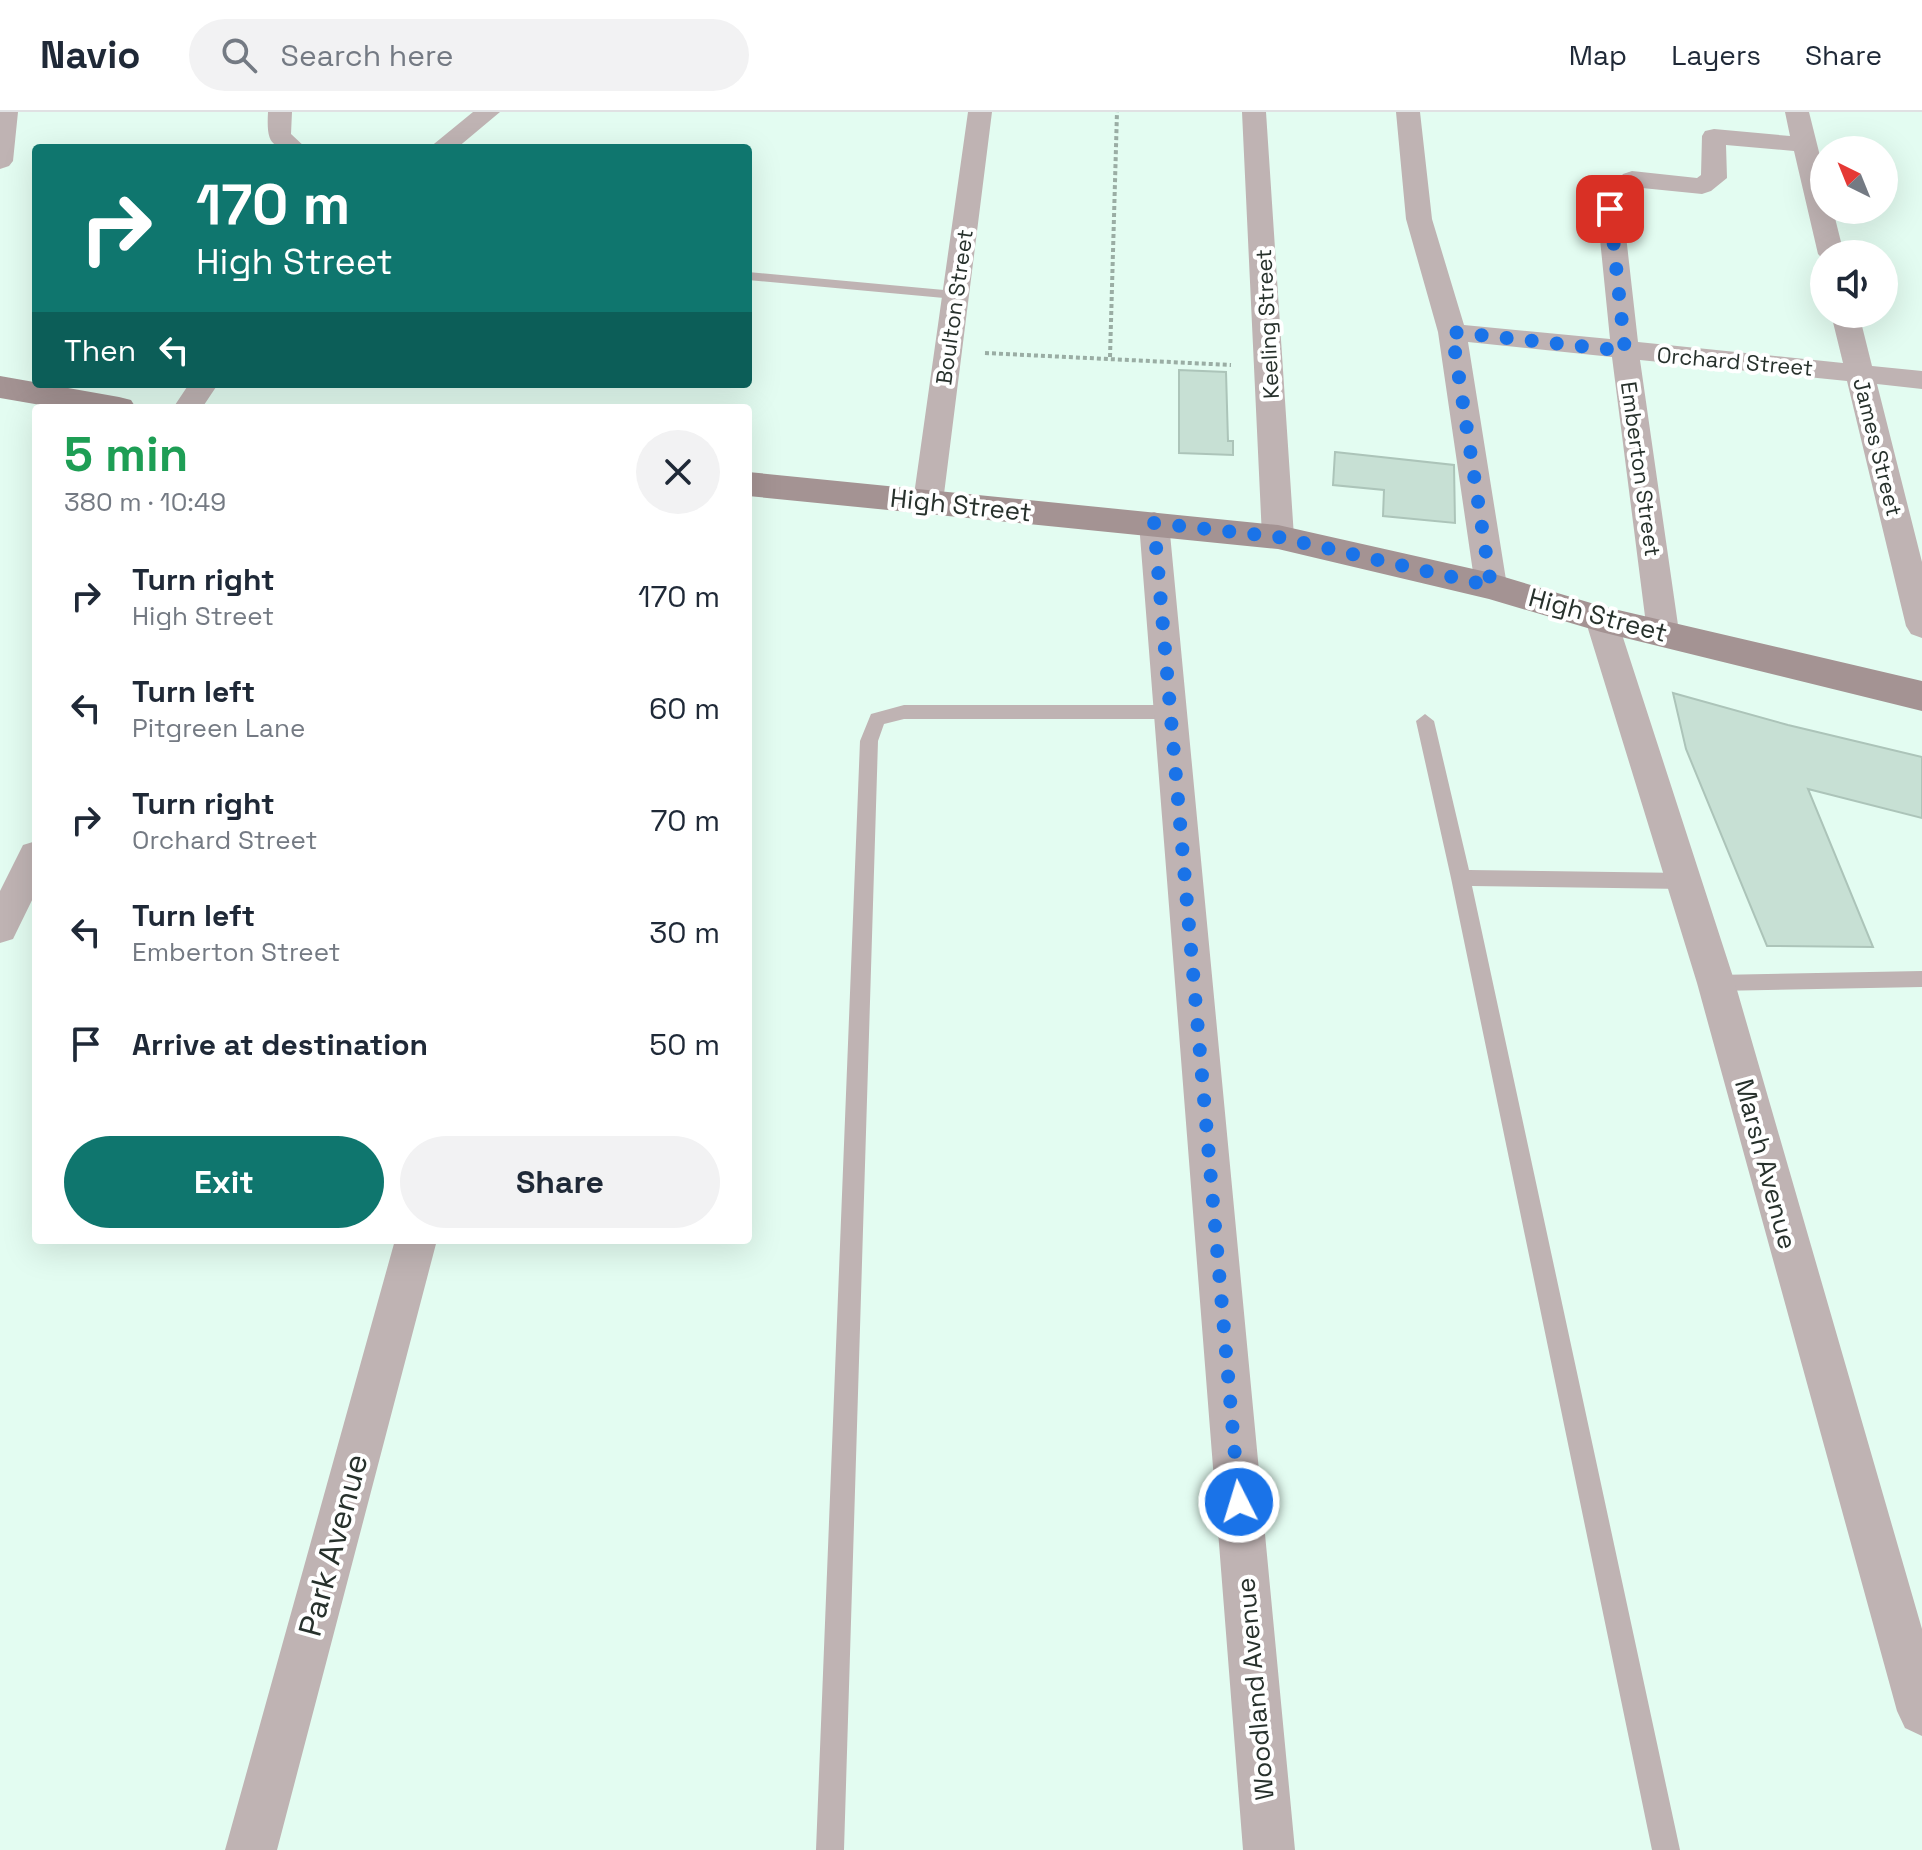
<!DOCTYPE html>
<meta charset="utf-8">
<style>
:root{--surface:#fff;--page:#f2f2f3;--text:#1f2937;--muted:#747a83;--line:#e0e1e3;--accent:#0f766e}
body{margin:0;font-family:"Space Grotesk",sans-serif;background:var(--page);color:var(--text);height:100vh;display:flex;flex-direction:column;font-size:30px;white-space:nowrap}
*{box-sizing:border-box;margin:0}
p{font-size:26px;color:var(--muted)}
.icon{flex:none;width:44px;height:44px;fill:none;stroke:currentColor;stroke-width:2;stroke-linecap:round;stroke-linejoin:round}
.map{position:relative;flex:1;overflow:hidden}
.sheet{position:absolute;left:32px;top:292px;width:720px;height:840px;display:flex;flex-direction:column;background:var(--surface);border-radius:8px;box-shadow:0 8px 32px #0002}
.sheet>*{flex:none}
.hud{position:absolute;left:32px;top:32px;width:720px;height:244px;border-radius:8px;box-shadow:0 8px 32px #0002;background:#0f766e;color:#fff;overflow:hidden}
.needle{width:52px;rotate:317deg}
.tools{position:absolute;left:1810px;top:24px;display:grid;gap:16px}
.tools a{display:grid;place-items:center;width:88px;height:88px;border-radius:50%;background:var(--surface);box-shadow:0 8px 32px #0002;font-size:40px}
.pin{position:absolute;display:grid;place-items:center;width:68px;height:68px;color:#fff;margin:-34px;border-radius:16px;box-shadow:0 4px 12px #0006}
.me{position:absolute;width:88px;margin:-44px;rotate:355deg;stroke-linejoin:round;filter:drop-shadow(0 0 6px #0008)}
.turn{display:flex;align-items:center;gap:28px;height:168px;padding:0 32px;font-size:36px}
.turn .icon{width:104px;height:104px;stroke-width:2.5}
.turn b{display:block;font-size:56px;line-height:68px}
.then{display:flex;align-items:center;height:76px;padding:0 32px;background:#0003;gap:16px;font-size:30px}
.round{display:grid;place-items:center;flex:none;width:84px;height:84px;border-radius:42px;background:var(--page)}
.headline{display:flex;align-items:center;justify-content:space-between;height:136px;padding:0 32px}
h1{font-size:48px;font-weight:700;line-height:60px;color:#1e9e55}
.action{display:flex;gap:16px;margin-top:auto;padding:16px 32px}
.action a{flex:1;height:92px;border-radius:48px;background:var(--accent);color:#fff;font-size:32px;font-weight:700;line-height:92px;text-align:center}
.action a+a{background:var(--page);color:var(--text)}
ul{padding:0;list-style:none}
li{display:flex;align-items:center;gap:24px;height:112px;padding:0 32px}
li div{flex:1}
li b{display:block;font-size:30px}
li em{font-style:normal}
header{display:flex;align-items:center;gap:48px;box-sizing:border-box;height:112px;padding:0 40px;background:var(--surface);border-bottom:2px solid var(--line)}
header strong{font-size:38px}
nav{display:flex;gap:44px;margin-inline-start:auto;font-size:28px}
.search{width:560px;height:72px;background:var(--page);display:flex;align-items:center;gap:20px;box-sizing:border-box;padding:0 28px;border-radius:44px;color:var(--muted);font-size:30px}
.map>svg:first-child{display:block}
</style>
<header>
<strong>Navio</strong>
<div class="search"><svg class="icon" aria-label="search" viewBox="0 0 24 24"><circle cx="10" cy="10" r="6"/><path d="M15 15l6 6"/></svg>Search here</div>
<nav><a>Map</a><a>Layers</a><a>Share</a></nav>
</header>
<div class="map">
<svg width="1922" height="1738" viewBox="0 0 1922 1738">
<rect width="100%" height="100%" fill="#e3fcf1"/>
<path fill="#c7e0d4" stroke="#acc4b9" stroke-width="2" d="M 1179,258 L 1226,260 L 1228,329 L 1233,329 L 1233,343 L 1179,341 Z
M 1335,340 L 1454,353 L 1455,411 L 1383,404 L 1384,378 L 1333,373 Z
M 1673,581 L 1788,613 L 1922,645 L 1922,706 L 1808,677 L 1873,835 L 1767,834 L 1686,637 Z"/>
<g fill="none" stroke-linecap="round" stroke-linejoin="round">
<path stroke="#9aada4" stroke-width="4" stroke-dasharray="4 3" stroke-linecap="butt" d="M 985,241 L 1231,253
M 1110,245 L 1117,0"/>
<path fill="#bfb3b3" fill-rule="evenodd" d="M 748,160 L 955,179 L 962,183 L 955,187 L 748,168 Z
M 904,593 L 1170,593 L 1179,600 L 1170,607 L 904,607 L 884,612 L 878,629 L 844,1738 L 816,1738 L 860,629 L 871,602 Z
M 1425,602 L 1434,609 L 1469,758 L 1685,761 L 1692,763 L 1695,769 L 1692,775 L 1685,777 L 1472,774 L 1680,1738 L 1652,1738 L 1451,766 L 1416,609 Z
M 1922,859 L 1922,875 L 1716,879 L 1709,877 L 1706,871 L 1709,865 L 1716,863 Z"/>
<path fill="#bfb3b3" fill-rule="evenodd" d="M 0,0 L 18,0 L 13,49 L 9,54 L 0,57 Z
M 268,0 L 292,0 L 291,22 L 306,36 C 273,36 266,36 268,0 Z
M 473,0 L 500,0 L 457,36 L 429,36 Z
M 968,0 L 992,0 L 943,390 L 939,397 L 928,400 L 917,397 L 913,390 Z
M 1242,0 L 1266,0 L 1294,425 L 1289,433 L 1278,436 L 1267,433 L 1262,425 Z
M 1396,0 L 1420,0 L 1432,107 L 1464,213 L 1610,227 L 1597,97 L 1601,92 L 1619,92 L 1623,97 L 1638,230 L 1843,251 L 1831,202 L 1859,202 L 1872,254 L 1922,259 L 1922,277 L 1877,272 L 1922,450 L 1922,526 L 1911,522 L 1906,514 L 1847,269 L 1640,248 L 1679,520 L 1674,528 L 1663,532 L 1652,528 L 1647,520 L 1612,245 L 1468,230 L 1507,474 L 1502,482 L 1491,485 L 1480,482 L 1475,474 L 1438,220 L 1406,107 Z
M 1785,0 L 1809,0 L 1824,60 L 1824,98 L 1833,98 L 1844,142 L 1824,142 L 1824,148 L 1818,142 L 1794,39 L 1726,33 L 1727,66 L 1711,79 L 1702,82 L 1632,75 L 1623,72 L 1619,67 L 1623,62 L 1632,59 L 1697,66 L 1701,63 L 1702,24 L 1705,19 L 1714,17 L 1790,24 Z
M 189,272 L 218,272 L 202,296 L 173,296 Z
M 1154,400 L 1165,404 L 1169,411 L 1295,1738 L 1243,1738 L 1139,411 L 1143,404 Z
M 1601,495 L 1612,499 L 1617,507 L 1735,871 L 1922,1517 L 1922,1624 L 1905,1616 L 1897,1599 L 1697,871 L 1585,507 L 1590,499 Z
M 36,729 L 36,780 L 13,827 L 0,831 L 0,779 L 23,733 Z
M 395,1128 L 437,1128 L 277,1738 L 225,1738 Z"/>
<path fill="#a49393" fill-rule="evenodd" d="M 0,264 L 119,285 L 131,288 L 136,296 L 58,296 L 0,286 Z
M 748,360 L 1278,413 L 1491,461 L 1601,494 L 1922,569 L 1922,599 L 1601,520 L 1489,487 L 1278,437 L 748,384 Z"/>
</g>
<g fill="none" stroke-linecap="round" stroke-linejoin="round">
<path stroke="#1a73e8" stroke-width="14" stroke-dasharray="0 25.2" d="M 1239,1390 L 1154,411 L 1278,425 L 1491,474 L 1452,220 L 1625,239 L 1610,97"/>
</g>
<g text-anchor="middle" stroke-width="8" stroke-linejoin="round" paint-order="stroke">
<g font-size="22" fill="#27312c" stroke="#fff">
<text transform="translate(954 195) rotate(-82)" y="8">Boulton Street</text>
<text transform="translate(1267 212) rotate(-93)" y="8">Keeling Street</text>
<text transform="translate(1735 249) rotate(5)" y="8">Orchard Street</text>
<text transform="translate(1878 335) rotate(76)" y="8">James Street</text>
<text transform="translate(1641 357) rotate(82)" y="8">Emberton Street</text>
</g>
<g font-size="26" fill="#27312c" stroke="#fff">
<text transform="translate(961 393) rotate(6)" y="9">High Street</text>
<text transform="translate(1598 503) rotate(15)" y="9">High Street</text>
<text transform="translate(1766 1052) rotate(75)" y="9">Marsh Avenue</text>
<text transform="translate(1255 1577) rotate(-95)" y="9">Woodland Avenue</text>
</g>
<g font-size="32" fill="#27312c" stroke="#fff">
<text transform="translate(333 1433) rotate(-75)" y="11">Park Avenue</text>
</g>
</g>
</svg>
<div class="tools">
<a><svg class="needle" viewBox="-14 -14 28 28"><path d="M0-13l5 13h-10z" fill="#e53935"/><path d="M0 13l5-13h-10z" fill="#747a83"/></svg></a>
<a><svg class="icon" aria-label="sound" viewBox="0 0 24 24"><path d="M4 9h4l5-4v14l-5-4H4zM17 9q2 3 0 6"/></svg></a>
</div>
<div class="pin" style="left:1610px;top:97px;background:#d93025"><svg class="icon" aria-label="arrive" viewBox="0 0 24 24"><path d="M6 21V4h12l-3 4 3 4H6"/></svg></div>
<svg class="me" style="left:1239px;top:1390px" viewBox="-20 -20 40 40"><circle r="17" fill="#1a73e8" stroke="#fff" stroke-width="3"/><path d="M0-11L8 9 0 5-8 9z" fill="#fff"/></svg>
<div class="hud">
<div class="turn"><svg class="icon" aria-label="right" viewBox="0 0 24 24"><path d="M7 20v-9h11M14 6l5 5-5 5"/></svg><div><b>170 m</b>High Street</div></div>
<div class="then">Then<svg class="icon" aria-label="left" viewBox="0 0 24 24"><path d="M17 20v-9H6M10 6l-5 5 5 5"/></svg></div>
</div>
<section class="sheet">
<div class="headline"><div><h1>5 min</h1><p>380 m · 10:49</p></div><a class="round"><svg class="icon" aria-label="close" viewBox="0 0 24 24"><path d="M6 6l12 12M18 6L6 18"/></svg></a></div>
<ul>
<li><svg class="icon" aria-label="right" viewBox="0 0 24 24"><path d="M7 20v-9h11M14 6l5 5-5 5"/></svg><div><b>Turn right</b><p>High Street</p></div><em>170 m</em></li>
<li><svg class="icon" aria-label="left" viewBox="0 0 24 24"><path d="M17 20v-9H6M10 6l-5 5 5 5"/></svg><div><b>Turn left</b><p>Pitgreen Lane</p></div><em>60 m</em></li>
<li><svg class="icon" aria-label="right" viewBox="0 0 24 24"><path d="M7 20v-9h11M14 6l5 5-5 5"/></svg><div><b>Turn right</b><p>Orchard Street</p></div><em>70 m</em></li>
<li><svg class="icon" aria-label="left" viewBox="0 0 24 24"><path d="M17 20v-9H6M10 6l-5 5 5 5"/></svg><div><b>Turn left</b><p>Emberton Street</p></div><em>30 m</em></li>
<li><svg class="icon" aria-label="arrive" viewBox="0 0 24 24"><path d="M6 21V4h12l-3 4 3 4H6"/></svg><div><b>Arrive at destination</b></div><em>50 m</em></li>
</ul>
<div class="action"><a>Exit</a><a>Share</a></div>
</section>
</div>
